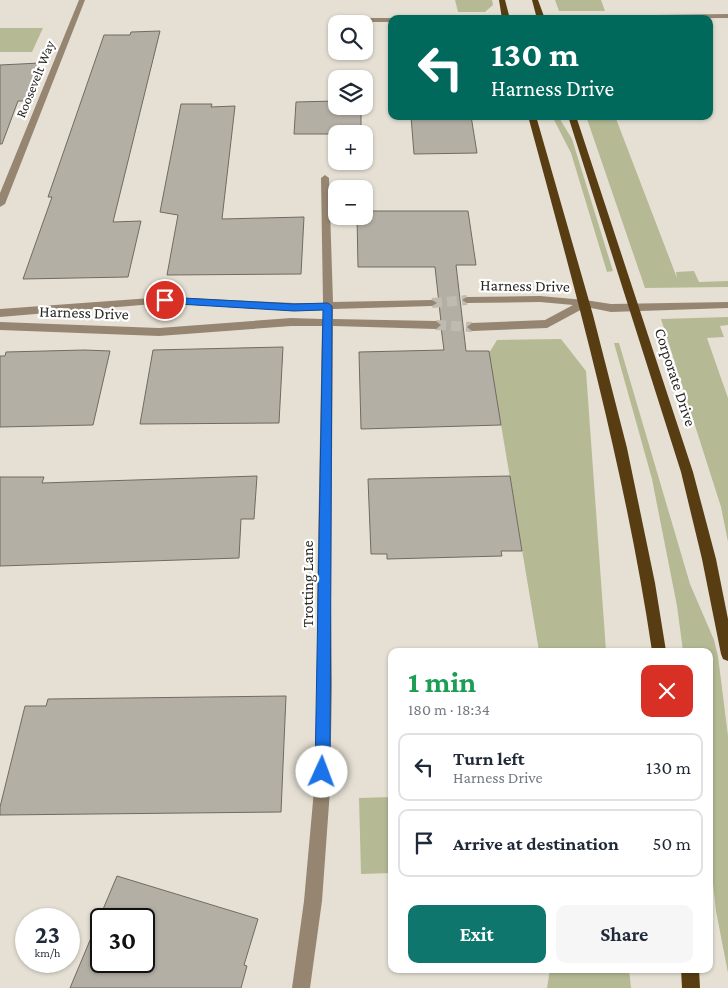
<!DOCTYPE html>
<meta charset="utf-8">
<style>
:root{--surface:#fff;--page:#f6f6f7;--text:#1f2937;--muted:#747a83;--line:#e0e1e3;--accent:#0f766e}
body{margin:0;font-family:"Crimson Pro",serif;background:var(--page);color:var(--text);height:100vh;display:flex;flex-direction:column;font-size:19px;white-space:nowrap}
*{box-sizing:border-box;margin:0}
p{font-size:16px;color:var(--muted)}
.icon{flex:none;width:28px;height:28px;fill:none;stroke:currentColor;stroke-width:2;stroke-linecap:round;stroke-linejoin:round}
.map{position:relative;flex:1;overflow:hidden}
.side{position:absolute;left:388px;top:648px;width:325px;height:325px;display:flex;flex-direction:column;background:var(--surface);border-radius:10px;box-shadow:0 1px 4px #0004}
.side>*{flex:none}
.top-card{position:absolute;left:388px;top:15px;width:325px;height:105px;border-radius:10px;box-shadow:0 1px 4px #0004;background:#00695c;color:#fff;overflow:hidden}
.controls{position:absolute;left:328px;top:15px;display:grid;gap:10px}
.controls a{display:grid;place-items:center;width:45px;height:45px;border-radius:10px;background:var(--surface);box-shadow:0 1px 4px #0004;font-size:25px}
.speed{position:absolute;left:15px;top:908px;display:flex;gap:10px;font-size:25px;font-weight:700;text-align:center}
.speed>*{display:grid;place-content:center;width:65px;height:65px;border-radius:50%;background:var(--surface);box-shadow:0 1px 4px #0004;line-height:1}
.speed small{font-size:12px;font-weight:400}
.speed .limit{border:2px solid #111;border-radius:8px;background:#fff;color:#111}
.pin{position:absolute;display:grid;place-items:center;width:42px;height:42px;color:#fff;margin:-21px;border:2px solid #fff;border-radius:50%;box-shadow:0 1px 5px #0007}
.me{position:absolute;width:55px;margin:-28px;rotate:2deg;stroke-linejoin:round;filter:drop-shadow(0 0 4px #0008)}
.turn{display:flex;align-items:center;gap:18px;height:105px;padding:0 20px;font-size:22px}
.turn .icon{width:65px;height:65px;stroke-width:2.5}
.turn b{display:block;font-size:35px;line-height:42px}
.round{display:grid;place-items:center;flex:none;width:52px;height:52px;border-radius:10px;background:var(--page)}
.head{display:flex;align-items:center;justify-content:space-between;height:85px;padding:0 20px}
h1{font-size:30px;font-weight:700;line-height:38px;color:#1e9e55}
.button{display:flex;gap:10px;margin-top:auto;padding:10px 20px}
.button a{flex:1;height:58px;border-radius:10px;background:var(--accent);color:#fff;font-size:20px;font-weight:700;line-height:58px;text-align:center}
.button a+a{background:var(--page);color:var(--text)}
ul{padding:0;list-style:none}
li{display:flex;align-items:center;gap:15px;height:68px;margin:0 10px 8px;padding:0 10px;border:2px solid var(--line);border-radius:10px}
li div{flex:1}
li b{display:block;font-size:19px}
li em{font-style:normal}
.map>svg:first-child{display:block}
</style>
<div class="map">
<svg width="728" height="988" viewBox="0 0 728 988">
<rect width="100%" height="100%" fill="#e6e0d4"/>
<path fill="#b5ba95" d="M 455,0 L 492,0 L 493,5 L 485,12 L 458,12 Z
M 555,0 L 601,0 L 605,11 L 559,11 Z
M 0,28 L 43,28 L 32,52 L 0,52 Z
M 552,116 L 558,116 L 572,139 L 613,271 L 607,272 L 571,153 Z
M 586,116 L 615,116 L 677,278 L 676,272 L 694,271 L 699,282 L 728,281 L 728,287 L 645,288 Z
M 728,317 L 728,325 L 720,326 L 724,337 L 707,338 L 728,398 L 728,542 L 721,507 L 661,319 Z
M 561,339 L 586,371 L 606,651 L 539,651 L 489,353 L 497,340 Z
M 614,343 L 619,343 L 690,584 L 714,640 L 718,656 L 728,736 L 728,973 L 716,911 L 709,846 L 709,651 L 683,651 L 677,606 L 652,479 Z
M 391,797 L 391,873 L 361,874 L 359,798 Z
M 550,969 L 629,969 L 631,988 L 547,988 Z"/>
<path fill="#b4afa4" stroke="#706b61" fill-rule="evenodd" d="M 160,31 L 113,222 L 141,221 L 128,277 L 23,279 L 52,197 L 48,197 L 104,35 L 130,35 L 131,32 Z
M 40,63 L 25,101 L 18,101 L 2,144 L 0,144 L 0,65 Z
M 336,101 L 336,106 L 361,106 L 361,134 L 294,134 L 296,102 Z
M 181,104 L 212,104 L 211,107 L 235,106 L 222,219 L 304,217 L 301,274 L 167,275 L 178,215 L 160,212 Z
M 411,116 L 471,116 L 477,153 L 414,154 Z
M 364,211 L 468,211 L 476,265 L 456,265 L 466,351 L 489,351 L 501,425 L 361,429 L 359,352 L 444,350 L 441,327 L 443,325 L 441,322 L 435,267 L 358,267 L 357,216 L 364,216 Z
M 283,347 L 279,423 L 140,424 L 153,350 Z
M 84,350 L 110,351 L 93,425 L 0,427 L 0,356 L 5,356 L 6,352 Z
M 257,476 L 254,519 L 241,519 L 239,558 L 0,566 L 0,477 L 44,477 L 42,483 Z
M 510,476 L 522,551 L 501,551 L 502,556 L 387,559 L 387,554 L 371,554 L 368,479 Z
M 286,696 L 281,812 L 0,815 L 0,807 L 25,706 L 46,706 L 48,699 Z
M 117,876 L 258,919 L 244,965 L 247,966 L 241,988 L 70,988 ZM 101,919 L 144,919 L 144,961 L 101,961 Z"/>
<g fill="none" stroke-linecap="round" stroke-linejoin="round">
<path stroke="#c0bbb1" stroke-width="10" stroke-dasharray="10 5" stroke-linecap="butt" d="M 432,303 L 467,300
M 436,325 L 472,327"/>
<path fill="#968671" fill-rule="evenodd" d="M 79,0 L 85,0 L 5,204 L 0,207 L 0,193 Z
M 728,14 L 728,18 L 502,19 L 505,17 Z
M 343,18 L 391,18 L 394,19 L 391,19 L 391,22 L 343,22 Z
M 325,175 L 329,178 L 333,302 L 432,300 L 437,303 L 432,306 L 333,309 L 333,319 L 436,321 L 441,325 L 436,329 L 333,326 L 331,601 L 332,685 L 330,790 L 322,901 L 310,988 L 292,988 L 304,901 L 314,790 L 318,685 L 317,601 L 322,326 L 291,326 L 159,336 L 0,330 L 0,322 L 159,328 L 291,318 L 323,319 L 323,310 L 294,311 L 165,303 L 0,317 L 0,309 L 165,297 L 294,303 L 323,303 L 321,178 Z
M 540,296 L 585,300 L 611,304 L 728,302 L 728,308 L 611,312 L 586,307 L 547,328 L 472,331 L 467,327 L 472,323 L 545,320 L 573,305 L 540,302 L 467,303 L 462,300 L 467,297 Z"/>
<path fill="#583d12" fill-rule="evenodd" d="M 499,0 L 505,0 L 510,19 L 502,19 Z
M 532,0 L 538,0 L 545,19 L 537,19 Z
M 528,116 L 536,116 L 593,315 L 627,448 L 655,583 L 666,651 L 652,651 C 625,469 576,293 528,116 Z
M 568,116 L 576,116 L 693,472 L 716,559 L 728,619 L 728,661 L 723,659 L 721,654 L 702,559 L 681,472 Z
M 681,969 L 699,969 L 700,988 L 682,988 Z"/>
</g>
<path fill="#1a73e8" stroke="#114b97" d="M 165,297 L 294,304 L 328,303 L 332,306 L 330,772 L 328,777 L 322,779 L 317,777 L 315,772 L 323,310 L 294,311 L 162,303 L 162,298 Z"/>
<g text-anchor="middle" stroke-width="4.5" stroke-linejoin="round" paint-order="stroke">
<g font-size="14" fill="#2a2824" stroke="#fff">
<text transform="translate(35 79) rotate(-68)" y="5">Roosevelt Way</text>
</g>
<g font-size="16" fill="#2a2824" stroke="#fff">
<text transform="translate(525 285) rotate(1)" y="6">Harness Drive</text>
<text transform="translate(84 312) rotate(2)" y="6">Harness Drive</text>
<text transform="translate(676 377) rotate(72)" y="6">Corporate Drive</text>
<text transform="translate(307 584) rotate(-90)" y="6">Trotting Lane</text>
</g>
</g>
</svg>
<div class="controls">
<a><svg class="icon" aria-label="search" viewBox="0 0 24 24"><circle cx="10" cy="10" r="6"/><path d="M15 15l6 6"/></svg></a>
<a><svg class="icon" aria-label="layers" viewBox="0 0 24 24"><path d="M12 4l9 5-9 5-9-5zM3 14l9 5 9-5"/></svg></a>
<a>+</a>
<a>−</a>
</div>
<div class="speed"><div>23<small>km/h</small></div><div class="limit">30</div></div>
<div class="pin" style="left:165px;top:300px;background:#d93025"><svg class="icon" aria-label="arrive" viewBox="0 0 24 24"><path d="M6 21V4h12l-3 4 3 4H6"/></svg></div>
<svg class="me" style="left:322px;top:772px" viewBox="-20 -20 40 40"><circle r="19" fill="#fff"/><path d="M0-13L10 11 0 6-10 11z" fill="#1a73e8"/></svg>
<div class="top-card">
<div class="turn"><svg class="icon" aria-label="left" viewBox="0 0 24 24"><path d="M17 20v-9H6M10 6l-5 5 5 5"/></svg><div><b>130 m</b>Harness Drive</div></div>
</div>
<section class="side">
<div class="head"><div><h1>1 min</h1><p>180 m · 18:34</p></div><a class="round" style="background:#d93025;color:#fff"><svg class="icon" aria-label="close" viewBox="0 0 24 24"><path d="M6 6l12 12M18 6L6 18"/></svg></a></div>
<ul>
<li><svg class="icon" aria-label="left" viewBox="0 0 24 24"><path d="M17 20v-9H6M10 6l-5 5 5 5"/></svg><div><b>Turn left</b><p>Harness Drive</p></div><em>130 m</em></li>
<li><svg class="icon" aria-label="arrive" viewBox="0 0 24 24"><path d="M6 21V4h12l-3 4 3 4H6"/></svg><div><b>Arrive at destination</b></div><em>50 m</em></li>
</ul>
<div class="button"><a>Exit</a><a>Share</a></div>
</section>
</div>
